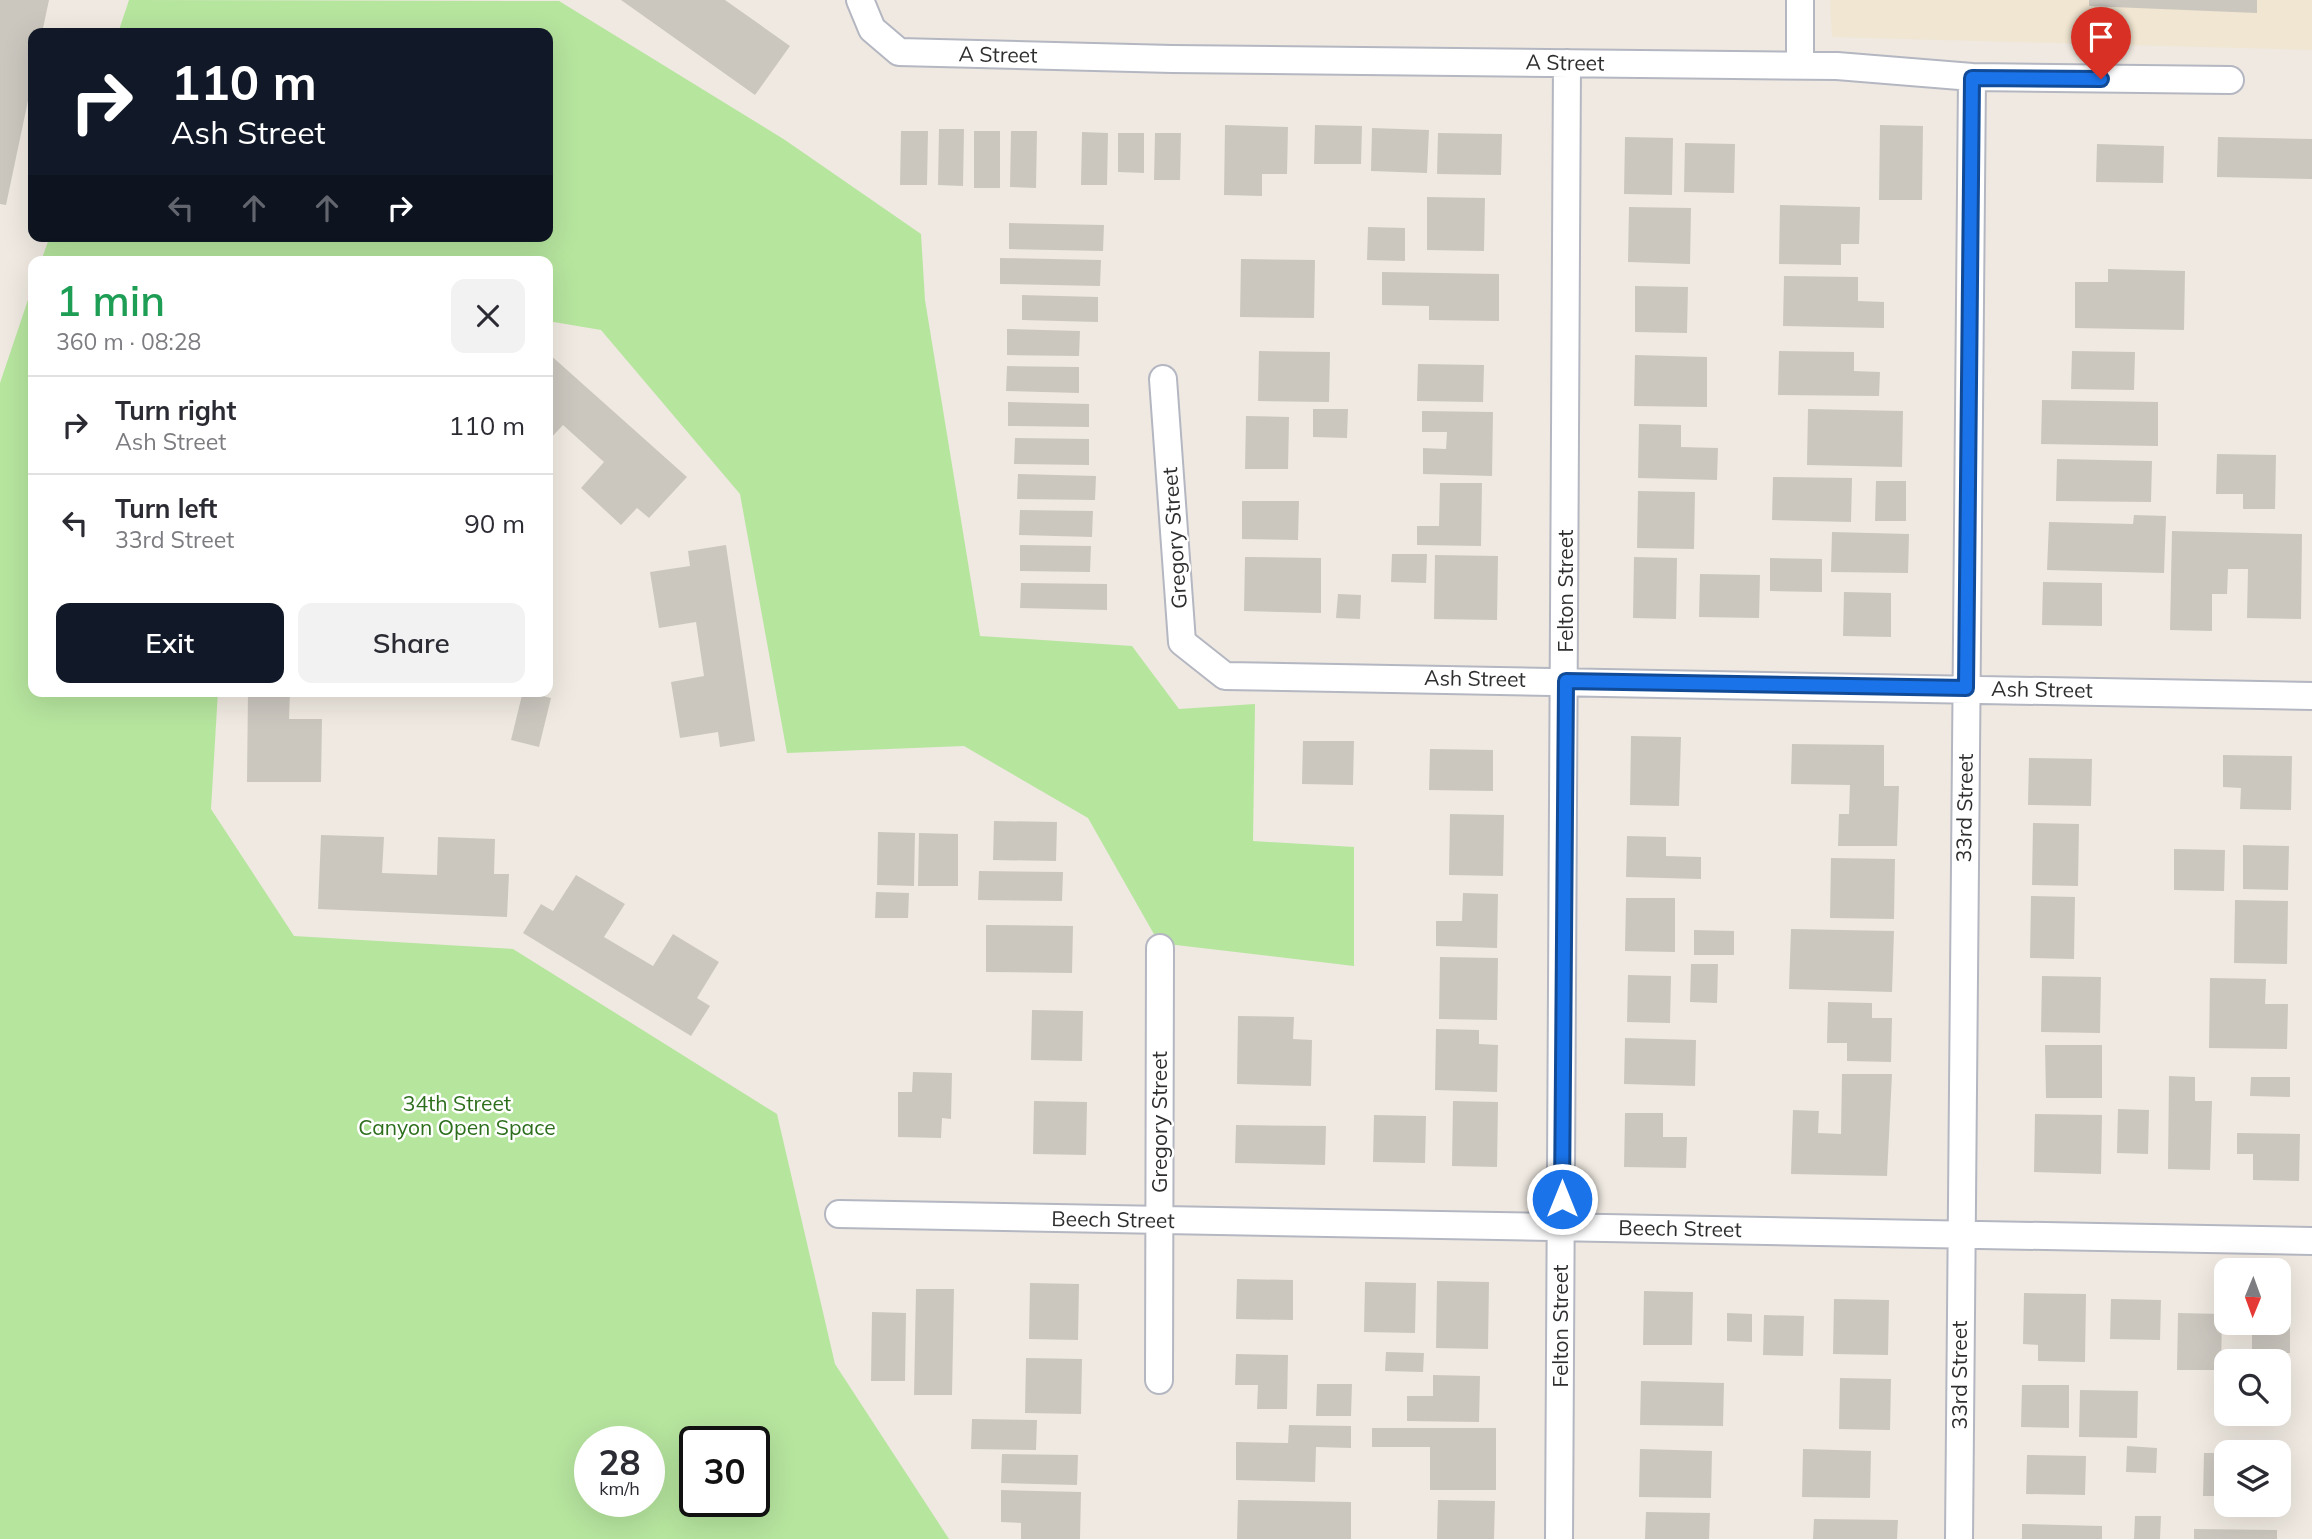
<!DOCTYPE html>
<meta charset="utf-8">
<style>
:root{--surface:#fff;--page:#f2f2f3;--text:#2b2b33;--muted:#7c7c81;--line:#e1e1e2;--accent:#111827}
body{margin:0;font-family:Mulish,sans-serif;background:var(--page);color:var(--text);height:100vh;display:flex;flex-direction:column;font-size:26px;white-space:nowrap}
*{box-sizing:border-box;margin:0}
p{font-size:23px;color:var(--muted)}
.icon{flex:none;width:38px;height:38px;fill:none;stroke:currentColor;stroke-width:2;stroke-linecap:round;stroke-linejoin:round}
.map{position:relative;flex:1;overflow:hidden}
.side{position:absolute;left:28px;top:256px;width:525px;height:441px;display:flex;flex-direction:column;background:var(--surface);border-radius:14px;box-shadow:0 7px 28px #0002}
.side>*{flex:none}
.hud{position:absolute;left:28px;top:28px;width:525px;height:214px;border-radius:14px;box-shadow:0 7px 28px #0002;background:#111827;color:#fff;overflow:hidden}
.needle{width:46px;rotate:181deg}
.tools{position:absolute;left:2214px;top:1258px;display:grid;gap:14px}
.tools a{display:grid;place-items:center;width:77px;height:77px;border-radius:14px;background:var(--surface);box-shadow:0 7px 28px #0002;font-size:35px}
.speed{position:absolute;left:574px;top:1426px;display:flex;gap:14px;font-size:35px;font-weight:700;text-align:center}
.speed>*{display:grid;place-content:center;width:91px;height:91px;border-radius:50%;background:var(--surface);box-shadow:0 7px 28px #0002;line-height:1}
.speed small{font-size:18px;font-weight:400}
.speed .limit{border:4px solid #111;border-radius:10px;background:#fff;color:#111}
.pin{position:absolute;display:grid;place-items:center;width:60px;height:60px;color:#fff;margin:-72px -30px;border-radius:50% 50% 50% 0;rotate:-45deg;box-shadow:0 0 7px #0007}
.pin .icon{rotate:45deg}
.me{position:absolute;width:77px;margin:-38px;rotate:0deg;stroke-linejoin:round;filter:drop-shadow(0 0 5px #0008)}
.turn{display:flex;align-items:center;gap:24px;height:147px;padding:0 28px;font-size:32px}
.turn .icon{width:91px;height:91px;stroke-width:2.5}
.turn b{display:block;font-size:49px;line-height:60px}
.lanes{display:flex;align-items:center;height:66px;padding:0 28px;background:#0003;justify-content:center;gap:35px;direction:ltr}
.lanes .off{opacity:.35}
.round{display:grid;place-items:center;flex:none;width:74px;height:74px;border-radius:14px;background:var(--page)}
.summary{display:flex;align-items:center;justify-content:space-between;height:119px;padding:0 28px}
h1{font-size:42px;font-weight:600;line-height:52px;color:#1e9e55}
.button{display:flex;gap:14px;margin-top:auto;padding:14px 28px}
.button a{flex:1;height:80px;border-radius:14px;background:var(--accent);color:#fff;font-size:28px;font-weight:600;line-height:80px;text-align:center}
.button a+a{background:var(--page);color:var(--text)}
ul{padding:0;list-style:none}
li{display:flex;align-items:center;gap:21px;height:98px;padding:0 28px;border-top:2px solid var(--line)}
li div{flex:1}
li b{display:block;font-size:26px}
li em{font-style:normal}
.map>svg:first-child{display:block}
</style>
<div class="map">
<svg width="2312" height="1539" viewBox="0 0 2312 1539">
<rect width="100%" height="100%" fill="#efe9e1"/>
<path fill="#f0e6d1" d="M 1830,0 L 2312,0 L 2312,50 L 1832,37 Z"/>
<path fill="#b6e59e" fill-rule="evenodd" d="M 129,0 L 559,1 L 785,140 L 921,234 L 925,300 L 980,636 L 1132,646 L 1179,709 L 1255,704 L 1253,841 L 1354,847 L 1354,966 L 1159,943 L 1088,818 L 964,746 L 787,753 L 740,494 L 601,330 L 548,321 L 548,261 L 41,261 L 50,236 L 548,236 L 548,33 L 118,33 Z
M 33,285 L 33,691 L 218,691 L 211,809 L 294,936 L 513,949 L 777,1114 L 835,1364 L 949,1539 L 0,1539 L 0,383 ZM 590,1442 L 649,1442 L 649,1502 L 590,1502 ZM 695,1442 L 754,1442 L 754,1502 L 695,1502 Z"/>
<path fill="#cbc7bf" d="M 0,0 L 49,0 L 42,33 L 33,33 L 33,77 L 6,205 L 0,204 Z
M 621,0 L 725,0 L 790,46 L 755,95 Z
M 2089,0 L 2257,0 L 2257,13 L 2089,6 Z
M 1225,125 L 1288,127 L 1287,174 L 1262,174 L 1262,196 L 1224,195 Z
M 1315,125 L 1362,126 L 1361,164 L 1314,164 Z
M 1880,125 L 1923,126 L 1922,200 L 1879,200 Z
M 1372,128 L 1429,130 L 1427,173 L 1371,171 Z
M 939,129 L 964,129 L 963,186 L 938,185 Z
M 901,131 L 928,131 L 927,185 L 900,185 Z
M 974,131 L 1000,131 L 1000,188 L 974,188 Z
M 1011,131 L 1037,131 L 1036,188 L 1010,187 Z
M 1082,132 L 1108,133 L 1107,185 L 1081,185 Z
M 1118,133 L 1144,133 L 1144,173 L 1118,172 Z
M 1155,133 L 1181,133 L 1180,180 L 1154,180 Z
M 1438,133 L 1502,134 L 1501,175 L 1437,174 Z
M 1625,137 L 1673,138 L 1672,195 L 1624,194 Z
M 2218,137 L 2312,139 L 2312,179 L 2217,177 Z
M 1685,143 L 1735,144 L 1734,193 L 1684,192 Z
M 2097,144 L 2164,146 L 2163,183 L 2096,182 Z
M 1427,197 L 1485,198 L 1484,251 L 1427,250 Z
M 1780,205 L 1860,207 L 1859,244 L 1841,244 L 1841,265 L 1779,264 Z
M 1629,207 L 1691,208 L 1690,264 L 1628,262 Z
M 1009,223 L 1104,225 L 1103,251 L 1009,249 Z
M 1368,227 L 1405,228 L 1405,261 L 1367,260 Z
M 1000,258 L 1101,260 L 1100,286 L 1000,284 Z
M 1241,259 L 1315,260 L 1314,318 L 1240,317 Z
M 2108,269 L 2185,271 L 2184,330 L 2075,328 L 2075,282 L 2108,282 Z
M 1382,272 L 1499,274 L 1499,321 L 1429,320 L 1429,306 L 1382,305 Z
M 1784,276 L 1858,277 L 1858,301 L 1884,302 L 1884,328 L 1783,326 Z
M 1635,286 L 1688,287 L 1687,333 L 1635,332 Z
M 1022,295 L 1098,297 L 1098,322 L 1022,320 Z
M 1007,329 L 1080,331 L 1079,356 L 1007,355 Z
M 1259,351 L 1330,352 L 1329,402 L 1258,401 Z
M 1779,351 L 1854,352 L 1854,371 L 1880,372 L 1879,396 L 1778,395 Z
M 2072,351 L 2135,352 L 2134,390 L 2071,389 Z
M 548,353 L 687,477 L 649,518 L 637,508 L 621,525 L 581,488 L 604,462 L 563,425 L 548,441 Z
M 1635,355 L 1707,357 L 1707,407 L 1634,406 Z
M 1418,364 L 1484,365 L 1483,402 L 1417,401 Z
M 1007,366 L 1079,367 L 1079,393 L 1006,391 Z
M 2042,400 L 2158,402 L 2158,446 L 2041,444 Z
M 1008,402 L 1089,404 L 1089,427 L 1008,426 Z
M 1313,409 L 1348,409 L 1347,438 L 1313,437 Z
M 1808,409 L 1903,411 L 1902,467 L 1807,465 Z
M 1422,411 L 1493,412 L 1492,476 L 1423,474 L 1423,448 L 1446,449 L 1447,432 L 1422,432 Z
M 1246,416 L 1289,417 L 1288,469 L 1245,469 Z
M 1639,424 L 1681,425 L 1681,447 L 1718,448 L 1717,480 L 1638,478 Z
M 1015,438 L 1089,439 L 1089,465 L 1014,464 Z
M 2217,454 L 2276,455 L 2275,509 L 2243,509 L 2243,494 L 2216,494 Z
M 2057,459 L 2152,461 L 2151,502 L 2056,501 Z
M 1018,474 L 1096,476 L 1095,500 L 1017,499 Z
M 1773,477 L 1852,478 L 1851,522 L 1772,520 Z
M 1876,481 L 1906,481 L 1906,521 L 1875,521 Z
M 1440,483 L 1482,483 L 1481,546 L 1417,545 L 1417,526 L 1439,526 Z
M 1638,491 L 1695,492 L 1694,549 L 1637,548 Z
M 1242,501 L 1299,501 L 1298,540 L 1242,539 Z
M 1020,510 L 1093,511 L 1092,537 L 1019,535 Z
M 2134,515 L 2166,516 L 2164,573 L 2047,570 L 2049,522 L 2133,524 Z
M 2172,531 L 2302,534 L 2301,619 L 2247,618 L 2248,569 L 2228,569 L 2227,594 L 2212,594 L 2212,631 L 2170,630 Z
M 1832,532 L 1909,534 L 1908,573 L 1831,572 Z
M 726,545 L 755,741 L 720,747 L 718,732 L 680,738 L 671,682 L 704,676 L 696,622 L 659,628 L 650,572 L 690,566 L 688,551 Z
M 1020,545 L 1091,546 L 1090,572 L 1020,571 Z
M 1392,554 L 1427,554 L 1426,583 L 1391,582 Z
M 1435,555 L 1498,556 L 1497,620 L 1434,619 Z
M 1245,557 L 1321,558 L 1321,613 L 1244,611 Z
M 1634,557 L 1677,558 L 1676,619 L 1633,618 Z
M 1770,558 L 1822,559 L 1822,592 L 1770,591 Z
M 1700,574 L 1760,575 L 1759,618 L 1699,617 Z
M 2043,582 L 2102,583 L 2102,626 L 2042,625 Z
M 1021,583 L 1107,584 L 1107,610 L 1020,608 Z
M 1844,592 L 1891,593 L 1891,637 L 1843,636 Z
M 1338,594 L 1361,595 L 1360,619 L 1336,618 Z
M 248,691 L 290,691 L 289,719 L 322,719 L 321,782 L 247,782 Z
M 523,691 L 551,698 L 539,747 L 511,740 Z
M 1631,736 L 1681,737 L 1679,806 L 1630,805 Z
M 1303,741 L 1354,741 L 1353,785 L 1302,784 Z
M 1792,744 L 1884,745 L 1884,786 L 1899,786 L 1897,846 L 1838,846 L 1839,814 L 1849,814 L 1850,785 L 1791,784 Z
M 1430,749 L 1493,750 L 1493,791 L 1429,790 Z
M 2223,755 L 2292,756 L 2291,810 L 2240,809 L 2241,788 L 2223,787 Z
M 2029,758 L 2092,759 L 2091,806 L 2028,805 Z
M 1450,814 L 1504,815 L 1503,876 L 1449,875 Z
M 994,821 L 1057,822 L 1056,861 L 993,860 Z
M 2033,823 L 2079,824 L 2078,886 L 2032,885 Z
M 878,832 L 915,833 L 914,886 L 877,885 Z
M 919,833 L 958,834 L 958,886 L 918,886 Z
M 321,835 L 384,837 L 382,873 L 437,875 L 438,837 L 495,839 L 494,874 L 509,874 L 507,917 L 318,909 Z
M 1627,836 L 1666,837 L 1666,856 L 1701,857 L 1701,879 L 1626,877 Z
M 2243,845 L 2289,846 L 2288,890 L 2243,889 Z
M 2174,849 L 2225,850 L 2224,891 L 2174,890 Z
M 1831,858 L 1895,859 L 1894,919 L 1830,918 Z
M 979,871 L 1063,872 L 1062,901 L 978,900 Z
M 576,875 L 625,904 L 604,937 L 653,966 L 673,934 L 719,962 L 697,998 L 710,1006 L 691,1036 L 523,933 L 541,904 L 553,911 Z
M 876,892 L 909,893 L 908,918 L 875,918 Z
M 1463,893 L 1498,894 L 1497,948 L 1436,946 L 1436,921 L 1462,921 Z
M 2031,896 L 2075,897 L 2074,959 L 2030,958 Z
M 1626,898 L 1675,898 L 1675,952 L 1625,951 Z
M 2235,900 L 2288,901 L 2287,964 L 2234,963 Z
M 986,925 L 1073,926 L 1072,973 L 986,972 Z
M 1791,929 L 1894,931 L 1892,992 L 1789,989 Z
M 1694,930 L 1734,931 L 1734,955 L 1694,955 Z
M 1440,957 L 1498,958 L 1497,1020 L 1439,1019 Z
M 1691,964 L 1718,964 L 1717,1003 L 1690,1002 Z
M 1628,975 L 1671,976 L 1670,1023 L 1627,1022 Z
M 2042,976 L 2101,977 L 2100,1033 L 2041,1032 Z
M 2210,978 L 2266,979 L 2265,1004 L 2288,1004 L 2287,1049 L 2209,1048 Z
M 1828,1002 L 1872,1003 L 1872,1018 L 1892,1018 L 1891,1062 L 1847,1061 L 1847,1043 L 1827,1043 Z
M 1032,1010 L 1083,1011 L 1082,1061 L 1031,1060 Z
M 1238,1016 L 1294,1017 L 1293,1039 L 1312,1040 L 1311,1086 L 1237,1084 Z
M 1436,1029 L 1479,1030 L 1479,1044 L 1498,1045 L 1497,1092 L 1435,1090 Z
M 1625,1038 L 1696,1040 L 1695,1086 L 1624,1084 Z
M 2045,1045 L 2102,1045 L 2102,1098 L 2046,1098 Z
M 913,1072 L 952,1073 L 951,1119 L 942,1118 L 941,1138 L 898,1137 L 898,1092 L 912,1092 Z
M 1842,1074 L 1892,1074 L 1887,1176 L 1791,1174 L 1793,1110 L 1819,1111 L 1818,1133 L 1841,1134 Z
M 2169,1076 L 2195,1077 L 2195,1101 L 2212,1101 L 2210,1170 L 2168,1169 Z
M 2251,1077 L 2290,1077 L 2290,1097 L 2250,1096 Z
M 1034,1101 L 1087,1102 L 1086,1155 L 1033,1154 Z
M 1453,1101 L 1498,1102 L 1497,1167 L 1452,1166 Z
M 2118,1109 L 2149,1110 L 2148,1154 L 2117,1153 Z
M 1625,1113 L 1663,1113 L 1663,1137 L 1687,1137 L 1686,1168 L 1624,1167 Z
M 2035,1114 L 2102,1115 L 2101,1174 L 2034,1172 Z
M 1374,1115 L 1426,1116 L 1425,1163 L 1373,1162 Z
M 1236,1125 L 1326,1126 L 1325,1165 L 1235,1163 Z
M 2237,1133 L 2300,1134 L 2299,1181 L 2253,1180 L 2253,1154 L 2237,1154 Z
M 1237,1279 L 1293,1280 L 1293,1320 L 1236,1319 Z
M 1437,1281 L 1489,1282 L 1488,1349 L 1436,1348 Z
M 1365,1282 L 1416,1283 L 1415,1333 L 1364,1332 Z
M 1030,1283 L 1079,1284 L 1078,1340 L 1029,1339 Z
M 916,1289 L 954,1289 L 952,1395 L 914,1395 Z
M 1644,1291 L 1693,1292 L 1692,1345 L 1643,1345 Z
M 2024,1293 L 2086,1294 L 2085,1362 L 2038,1361 L 2038,1345 L 2023,1344 Z
M 1834,1299 L 1889,1300 L 1888,1355 L 1833,1354 Z
M 2111,1299 L 2161,1300 L 2160,1340 L 2110,1339 Z
M 872,1312 L 906,1313 L 905,1381 L 871,1381 Z
M 1727,1313 L 1752,1314 L 1752,1342 L 1727,1341 Z
M 2178,1313 L 2222,1314 L 2221,1370 L 2177,1370 Z
M 1764,1315 L 1804,1316 L 1803,1356 L 1763,1355 Z
M 2278,1317 L 2290,1317 L 2290,1353 L 2252,1352 L 2252,1323 L 2278,1323 Z
M 1386,1352 L 1424,1353 L 1423,1372 L 1385,1371 Z
M 1236,1354 L 1288,1355 L 1287,1409 L 1257,1409 L 1258,1385 L 1235,1385 Z
M 1026,1358 L 1082,1359 L 1081,1414 L 1025,1413 Z
M 2278,1365 L 2287,1365 L 2286,1423 L 2240,1422 L 2240,1414 L 2278,1414 Z
M 1433,1375 L 1480,1376 L 1479,1422 L 1407,1421 L 1407,1396 L 1433,1396 Z
M 1840,1378 L 1891,1379 L 1890,1430 L 1839,1429 Z
M 1641,1381 L 1724,1383 L 1723,1426 L 1640,1425 Z
M 1317,1384 L 1352,1384 L 1351,1416 L 1316,1416 Z
M 2022,1385 L 2069,1385 L 2069,1428 L 2021,1427 Z
M 2080,1390 L 2138,1391 L 2137,1438 L 2079,1437 Z
M 972,1419 L 1037,1420 L 1036,1450 L 971,1449 Z
M 1289,1425 L 1351,1426 L 1351,1448 L 1316,1447 L 1315,1482 L 1236,1480 L 1236,1442 L 1288,1443 Z
M 1372,1428 L 1496,1428 L 1496,1490 L 1430,1490 L 1430,1447 L 1372,1447 Z
M 2127,1446 L 2157,1448 L 2156,1473 L 2126,1472 Z
M 1640,1449 L 1712,1451 L 1711,1498 L 1639,1497 Z
M 1803,1449 L 1871,1451 L 1870,1498 L 1802,1497 Z
M 2204,1453 L 2226,1453 L 2226,1496 L 2203,1496 Z
M 1002,1454 L 1078,1455 L 1077,1485 L 1001,1483 Z
M 2027,1455 L 2086,1456 L 2085,1495 L 2026,1494 Z
M 1001,1490 L 1081,1492 L 1080,1539 L 1021,1539 L 1021,1523 L 1001,1522 Z
M 1238,1500 L 1351,1502 L 1351,1539 L 1237,1539 Z
M 1438,1500 L 1495,1501 L 1494,1539 L 1437,1539 Z
M 1646,1512 L 1710,1513 L 1709,1539 L 1645,1539 Z
M 2135,1516 L 2161,1516 L 2160,1539 L 2134,1539 Z
M 1814,1519 L 1898,1520 L 1897,1539 L 1813,1539 Z
M 2022,1524 L 2102,1526 L 2102,1539 L 2022,1539 Z
M 2194,1529 L 2277,1530 L 2277,1539 L 2194,1539 Z"/>
<g fill="none" stroke-linecap="round" stroke-linejoin="round">
<g stroke="#b4b7c1" stroke-width="30">
<path id="street" d="M 860,0 L 872,29 L 899,52 L 1172,59 L 1837,66 L 1972,77 L 2230,80
M 1800,65 L 1800,0
M 1163,379 L 1182,642 L 1225,676 L 2312,696
M 839,1214 L 2312,1241
M 1159,1380 L 1160,948
M 1559,1539 L 1567,63
M 1959,1539 L 1972,77"/>
</g>
<use href="#street" stroke="#fff" stroke-width="26"/>
</g>
<g fill="none" stroke-linecap="round" stroke-linejoin="round">
<g stroke="#114b97" stroke-width="18">
<path id="route" d="M 1562,1199 L 1566,681 L 1966,688 L 1972,78 L 2101,79"/>
</g>
<use href="#route" stroke="#1a73e8" stroke-width="12"/>
</g>
<g text-anchor="middle" stroke-width="5" stroke-linejoin="round" paint-order="stroke">
<g font-size="21" fill="#2e2e2e" stroke="#fff">
<text transform="translate(998 55) rotate(1)" y="7">A Street</text>
<text transform="translate(1565 63) rotate(1)" y="7">A Street</text>
<text transform="translate(1175 538) rotate(-94)" y="7">Gregory Street</text>
<text transform="translate(1566 591) rotate(-90)" y="7">Felton Street</text>
<text transform="translate(1475 679) rotate(1)" y="7">Ash Street</text>
<text transform="translate(2042 690) rotate(1)" y="7">Ash Street</text>
<text transform="translate(1965 808) rotate(-89)" y="7">33rd Street</text>
<text transform="translate(1160 1122) rotate(-90)" y="7">Gregory Street</text>
<text transform="translate(1113 1220) rotate(1)" y="7">Beech Street</text>
<text transform="translate(1680 1229) rotate(1)" y="7">Beech Street</text>
<text transform="translate(1561 1326) rotate(-90)" y="7">Felton Street</text>
<text transform="translate(1960 1375) rotate(-90)" y="7">33rd Street</text>
</g>
<g font-size="21" fill="#2c6e1b" stroke="#fff">
<text x="457" y="1111">34th Street<tspan x="457" dy="24">Canyon Open Space</tspan></text>
</g>
</g>
</svg>
<div class="tools">
<a><svg class="needle" viewBox="-14 -14 28 28"><path d="M0-13l5 13h-10z" fill="#e53935"/><path d="M0 13l5-13h-10z" fill="#7c7c81"/></svg></a>
<a><svg class="icon" aria-label="search" viewBox="0 0 24 24"><circle cx="10" cy="10" r="6"/><path d="M15 15l6 6"/></svg></a>
<a><svg class="icon" aria-label="layers" viewBox="0 0 24 24"><path d="M12 4l9 5-9 5-9-5zM3 14l9 5 9-5"/></svg></a>
</div>
<div class="speed"><div>28<small>km/h</small></div><div class="limit">30</div></div>
<div class="pin" style="left:2101px;top:79px;background:#d93025"><svg class="icon" aria-label="arrive" viewBox="0 0 24 24"><path d="M6 21V4h12l-3 4 3 4H6"/></svg></div>
<svg class="me" style="left:1562px;top:1199px" viewBox="-20 -20 40 40"><circle r="17" fill="#1a73e8" stroke="#fff" stroke-width="3"/><path d="M0-11L8 9 0 5-8 9z" fill="#fff"/></svg>
<div class="hud">
<div class="turn"><svg class="icon" aria-label="right" viewBox="0 0 24 24"><path d="M7 20v-9h11M14 6l5 5-5 5"/></svg><div><b>110 m</b>Ash Street</div></div>
<div class="lanes"><svg class="icon off" aria-label="left" viewBox="0 0 24 24"><path d="M17 20v-9H6M10 6l-5 5 5 5"/></svg><svg class="icon off" aria-label="ahead" viewBox="0 0 24 24"><path d="M12 20V5M6 11l6-6 6 6"/></svg><svg class="icon off" aria-label="ahead" viewBox="0 0 24 24"><path d="M12 20V5M6 11l6-6 6 6"/></svg><svg class="icon" aria-label="right" viewBox="0 0 24 24"><path d="M7 20v-9h11M14 6l5 5-5 5"/></svg></div>
</div>
<section class="side">
<div class="summary"><div><h1>1 min</h1><p>360 m · 08:28</p></div><a class="round"><svg class="icon" aria-label="close" viewBox="0 0 24 24"><path d="M6 6l12 12M18 6L6 18"/></svg></a></div>
<ul>
<li><svg class="icon" aria-label="right" viewBox="0 0 24 24"><path d="M7 20v-9h11M14 6l5 5-5 5"/></svg><div><b>Turn right</b><p>Ash Street</p></div><em>110 m</em></li>
<li><svg class="icon" aria-label="left" viewBox="0 0 24 24"><path d="M17 20v-9H6M10 6l-5 5 5 5"/></svg><div><b>Turn left</b><p>33rd Street</p></div><em>90 m</em></li>
</ul>
<div class="button"><a>Exit</a><a>Share</a></div>
</section>
</div>
